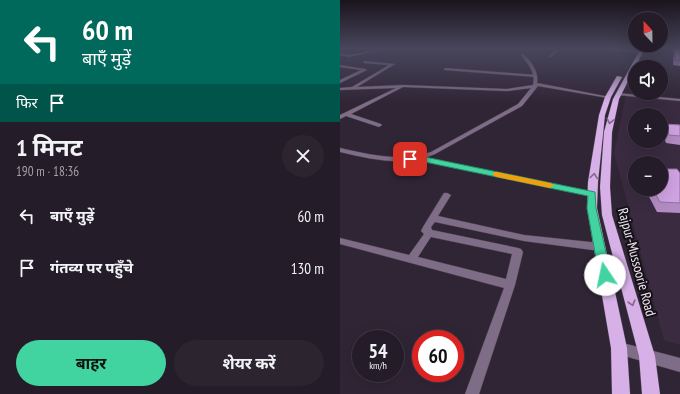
<!DOCTYPE html>
<html lang="hi">
<meta charset="utf-8">
<style>
:root{--surface:#241c28;--page:#2c2530;--text:#f1f3f6;--muted:#a3a1a8;--line:#413a45;--accent:#41d4a1}
body{margin:0;font-family:"PT Sans Narrow","Noto Sans Devanagari",sans-serif;background:var(--page);color:var(--text);height:100vh;display:flex;flex-direction:column;font-size:15px;white-space:nowrap}
*{box-sizing:border-box;margin:0}
p{font-size:13px;color:var(--muted)}
.icon{flex:none;width:22px;height:22px;fill:none;stroke:currentColor;stroke-width:2;stroke-linecap:round;stroke-linejoin:round}
.map{position:relative;flex:1;overflow:hidden}
.drawer{display:flex;flex-direction:column;background:var(--surface);width:340px}
.drawer>*{flex:none}
.guide{background:#00695c;color:#fff;overflow:hidden}
.needle{width:26px;rotate:338deg}
.tools{position:absolute;left:288px;top:12px;display:grid;gap:8px}
.tools a{display:grid;place-items:center;width:40px;height:40px;border-radius:50%;background:var(--surface);box-shadow:0 4px 16px #0002,0 0 0 1px var(--line);font-size:20px}
.speed{position:absolute;left:12px;top:330px;display:flex;gap:8px;font-size:20px;font-weight:700;text-align:center}
.speed>*{display:grid;place-content:center;width:52px;height:52px;border-radius:50%;background:var(--surface);box-shadow:0 4px 16px #0002,0 0 0 1px var(--line);line-height:1}
.speed small{font-size:10px;font-weight:400}
.speed .limit{border:6px solid #d22;background:#fff;color:#111}
.pin{position:absolute;display:grid;place-items:center;width:34px;height:34px;color:#fff;margin:-17px;border-radius:8px;box-shadow:0 2px 6px #0006}
.me{position:absolute;width:44px;margin:-22px;rotate:349deg;stroke-linejoin:round;filter:drop-shadow(0 0 3px #0008)}
.turn{display:flex;align-items:center;gap:14px;height:84px;padding:0 16px;font-size:18px}
.turn .icon{width:52px;height:52px;stroke-width:2.5}
.turn b{display:block;font-size:28px;line-height:34px}
.then{display:flex;align-items:center;height:38px;padding:0 16px;background:#0003;gap:8px;font-size:15px}
.round{display:grid;place-items:center;flex:none;width:42px;height:42px;border-radius:21px;background:var(--page)}
.overview{display:flex;align-items:center;justify-content:space-between;height:68px;padding:0 16px}
h1{font-size:24px;font-weight:700;line-height:30px}
.cta{display:flex;gap:8px;margin-top:auto;padding:8px 16px}
.cta a{flex:1;height:46px;border-radius:24px;background:var(--accent);color:#111;font-size:16px;font-weight:700;line-height:46px;text-align:center}
.cta a+a{background:var(--page);color:var(--text)}
ul{padding:0;list-style:none}
li{display:flex;align-items:center;gap:12px;height:52px;padding:0 16px}
li div{flex:1}
li b{display:block;font-size:15px}
li em{font-style:normal}
main{display:flex;flex:1;min-height:0}
.map>svg:first-child{display:block}
</style>
<main>
<section class="drawer">
<div class="guide">
<div class="turn"><svg class="icon" aria-label="left" viewBox="0 0 24 24"><path d="M17 20v-9H6M10 6l-5 5 5 5"/></svg><div><b>60 m</b>बाएँ मुड़ें</div></div>
<div class="then">फिर<svg class="icon" aria-label="arrive" viewBox="0 0 24 24"><path d="M6 21V4h12l-3 4 3 4H6"/></svg></div>
</div>
<div class="overview"><div><h1>1 मिनट</h1><p>190 m · 18:36</p></div><a class="round"><svg class="icon" aria-label="close" viewBox="0 0 24 24"><path d="M6 6l12 12M18 6L6 18"/></svg></a></div>
<ul>
<li><svg class="icon" aria-label="left" viewBox="0 0 24 24"><path d="M17 20v-9H6M10 6l-5 5 5 5"/></svg><div><b>बाएँ मुड़ें</b></div><em>60 m</em></li>
<li><svg class="icon" aria-label="arrive" viewBox="0 0 24 24"><path d="M6 21V4h12l-3 4 3 4H6"/></svg><div><b>गंतव्य पर पहुँचे</b></div><em>130 m</em></li>
</ul>
<div class="cta"><a>बाहर</a><a>शेयर करें</a></div>
</section>
<div class="map">
<svg width="340" height="394" viewBox="0 0 340 394">
<rect width="100%" height="100%" fill="#302535"/>
<path fill="#3a2b41" fill-rule="evenodd" d="M 286,95 L 340,101 L 340,345 L 324,340 L 274,153 ZM 295,115 L 321,115 L 321,141 L 295,141 ZM 295,163 L 321,163 L 321,189 L 295,189 Z"/>
<g fill="none" stroke-linecap="round" stroke-linejoin="round">
<g stroke="#4a404f" stroke-width="1">
<path id="service" d="M 105,68 L 196,75 L 197,76 L 196,77 L 104,70 Z
M 278,93 L 340,99 L 340,101 L 277,95 L 277,94 Z"/>
</g>
<g stroke="#4a404f" stroke-width="1">
<path id="minor" d="M 45,48 L 50,48 L 9,57 L 0,55 L 0,53 L 9,55 Z
M 186,48 L 191,48 L 189,49 Z
M 217,48 L 220,48 L 211,57 L 209,57 Z
M 249,48 L 258,48 L 302,52 L 300,53 Z
M 183,54 C 191,60 199,72 197,83 L 270,97 L 268,98 L 198,86 L 182,106 L 95,154 L 85,158 L 252,192 L 255,192 L 256,194 L 255,196 L 252,196 L 78,160 C 51,164 26,158 0,152 L 0,148 C 31,155 60,162 91,152 L 178,104 L 191,88 L 167,91 L 63,87 L 11,114 L 41,124 L 42,125 L 39,127 L 6,116 L 0,119 L 0,115 L 56,88 L 0,90 L 0,88 L 12,87 L 49,65 L 24,63 L 23,61 L 55,64 L 17,87 L 63,85 L 167,89 L 193,85 C 196,73 188,64 181,55 Z
M 0,65 L 25,69 L 27,70 L 0,83 L 0,80 L 21,70 L 0,67 Z
M 104,193 L 107,193 L 111,195 L 98,216 L 184,235 L 260,243 L 263,244 L 265,247 L 263,250 L 260,251 L 184,241 L 95,222 L 91,227 L 92,230 L 178,248 L 181,249 L 183,252 L 175,285 L 139,394 L 125,394 L 164,288 L 0,244 L 0,238 L 69,255 L 84,234 L 81,231 L 83,227 ZM 91,237 L 172,254 L 166,279 L 78,257 Z
M 279,342 L 340,358 L 340,372 L 274,353 L 273,348 L 274,343 Z"/>
</g>
<g stroke="#4a404f" stroke-width="1">
<path id="primary" d="M 301,48 L 305,48 L 279,99 L 272,132 L 270,187 L 272,215 L 315,356 L 320,394 L 302,394 L 299,356 L 262,215 L 260,187 L 264,132 L 273,99 Z
M 277,76 L 282,77 L 271,97 L 265,115 L 258,182 L 257,208 L 287,348 L 290,394 L 272,394 L 271,348 L 247,208 L 248,182 L 259,115 L 265,97 Z"/>
</g>
<use href="#service" fill="#7f6d87" fill-rule="evenodd"/>
<use href="#minor" fill="#7f6d87" fill-rule="evenodd"/>
<use href="#primary" fill="#d6b0e7" fill-rule="evenodd"/>
</g>
<path fill="#b28bc2" d="M 334,48 L 340,48 L 340,66 L 333,65 Z
M 325,124 L 340,125 L 340,145 L 326,143 L 322,131 Z
M 340,173 L 340,213 L 317,212 L 305,189 L 321,189 Z"/>
<path fill="#cfa2e2" stroke="#91719e" d="M 335,48 L 340,48 L 340,60 L 335,60 Z
M 325,124 L 340,125 L 340,136 L 329,135 Z
M 321,169 L 337,169 L 340,173 L 340,203 L 320,202 L 313,189 L 321,189 Z"/>
<defs><path id="oneway-chevron" d="M-2-3.5L2.5 0L-2 3.5" fill="none" stroke-width="1.6" stroke-linecap="round" stroke-linejoin="round"/></defs>
<g stroke="#7f6889">
<use href="#oneway-chevron" transform="translate(270 121) rotate(103)"/>
<use href="#oneway-chevron" transform="translate(254 176) rotate(-82)"/>
<use href="#oneway-chevron" transform="translate(292 303) rotate(74)"/>
</g>
<linearGradient id="sky" x2="0" y2="1"><stop stop-color="#1a141d"/><stop offset="0.47" stop-color="#48465c"/><stop offset="1" stop-color="#48465c" stop-opacity="0"/></linearGradient>
<rect width="340" height="103" fill="url(#sky)"/>
<path fill="#41d4a1" stroke="#2a8a69" d="M 80,156 L 255,192 L 256,208 L 271,275 L 269,278 L 265,280 L 261,278 L 259,275 L 247,208 L 248,196 L 80,161 L 70,162 L 67,159 L 70,157 Z"/>
<path fill="#f59e0b" d="M 154,172 L 157,172 L 210,183 L 214,185 L 210,188 L 157,177 L 154,176 L 153,174 Z"/>
<g text-anchor="middle" stroke-width="4" stroke-linejoin="round" paint-order="stroke">
<g font-size="14" fill="#ece5ef" stroke="#151017">
<text transform="translate(297 262) rotate(75)" y="5">Rajpur-Mussoorie Road</text>
</g>
</g>
</svg>
<div class="tools">
<a><svg class="needle" viewBox="-14 -14 28 28"><path d="M0-13l5 13h-10z" fill="#e53935"/><path d="M0 13l5-13h-10z" fill="#a3a1a8"/></svg></a>
<a><svg class="icon" aria-label="sound" viewBox="0 0 24 24"><path d="M4 9h4l5-4v14l-5-4H4zM17 9q2 3 0 6"/></svg></a>
<a>+</a>
<a>−</a>
</div>
<div class="speed"><div>54<small>km/h</small></div><div class="limit">60</div></div>
<div class="pin" style="left:70px;top:159px;background:#d93025"><svg class="icon" aria-label="arrive" viewBox="0 0 24 24"><path d="M6 21V4h12l-3 4 3 4H6"/></svg></div>
<svg class="me" style="left:265px;top:275px" viewBox="-20 -20 40 40"><circle r="19" fill="#fff"/><path d="M0-13L10 11 0 6-10 11z" fill="#41d4a1"/></svg>
</div>
</main>
